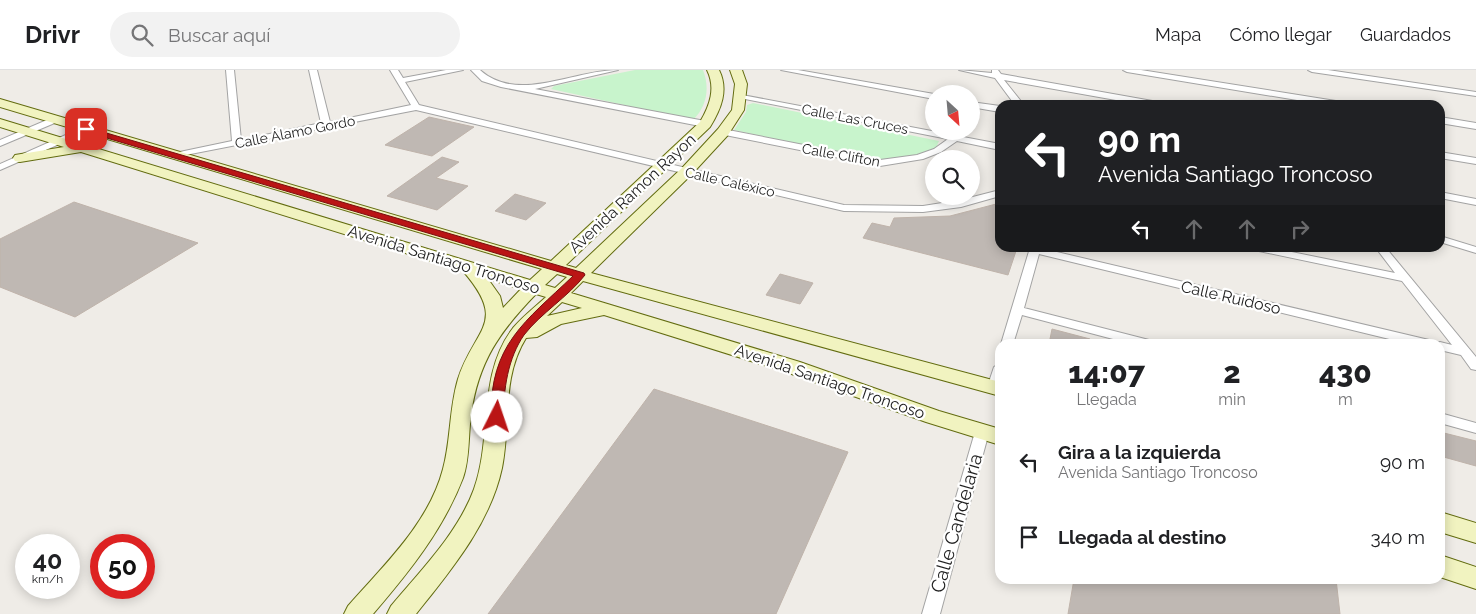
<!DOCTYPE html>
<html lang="es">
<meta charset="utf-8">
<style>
:root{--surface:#fff;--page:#f2f2f2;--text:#202124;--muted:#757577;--line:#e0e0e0}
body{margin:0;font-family:Raleway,sans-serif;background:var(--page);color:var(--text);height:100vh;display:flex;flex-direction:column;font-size:19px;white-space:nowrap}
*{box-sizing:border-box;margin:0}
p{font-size:16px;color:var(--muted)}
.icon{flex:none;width:28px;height:28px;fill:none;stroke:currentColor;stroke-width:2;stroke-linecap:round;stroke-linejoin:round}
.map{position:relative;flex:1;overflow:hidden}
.details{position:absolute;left:995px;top:269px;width:450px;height:245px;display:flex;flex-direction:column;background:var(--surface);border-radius:15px;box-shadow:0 2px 12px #0003}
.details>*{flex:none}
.guide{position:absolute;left:995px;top:30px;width:450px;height:152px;border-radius:15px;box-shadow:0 2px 12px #0003;background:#202124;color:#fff;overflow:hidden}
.needle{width:32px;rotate:154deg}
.controls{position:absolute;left:925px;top:15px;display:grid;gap:10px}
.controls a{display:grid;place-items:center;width:55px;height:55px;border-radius:50%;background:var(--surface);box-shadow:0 2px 12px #0003;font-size:25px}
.speed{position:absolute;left:15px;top:464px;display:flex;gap:10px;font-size:25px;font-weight:700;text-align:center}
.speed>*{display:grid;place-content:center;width:65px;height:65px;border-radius:50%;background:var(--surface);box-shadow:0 2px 12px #0003;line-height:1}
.speed small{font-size:12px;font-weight:400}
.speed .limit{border:8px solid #d22;background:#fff;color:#111}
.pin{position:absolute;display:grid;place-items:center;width:42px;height:42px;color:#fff;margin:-21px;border-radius:10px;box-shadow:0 2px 8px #0006}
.me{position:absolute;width:55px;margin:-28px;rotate:4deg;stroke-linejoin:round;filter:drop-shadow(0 0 4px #0008)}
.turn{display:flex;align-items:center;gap:18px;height:105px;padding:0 20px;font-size:22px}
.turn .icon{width:65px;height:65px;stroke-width:2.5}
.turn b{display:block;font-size:35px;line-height:42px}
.lanes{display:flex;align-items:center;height:48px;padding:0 20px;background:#0003;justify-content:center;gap:25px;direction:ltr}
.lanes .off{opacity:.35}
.eta{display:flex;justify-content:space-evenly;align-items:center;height:85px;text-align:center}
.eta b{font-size:30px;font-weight:800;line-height:35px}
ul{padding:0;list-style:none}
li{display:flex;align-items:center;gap:15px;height:75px;padding:0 20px}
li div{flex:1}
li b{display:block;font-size:19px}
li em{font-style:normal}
header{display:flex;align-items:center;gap:30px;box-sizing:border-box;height:70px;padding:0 25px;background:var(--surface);border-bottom:1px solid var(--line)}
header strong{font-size:24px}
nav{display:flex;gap:28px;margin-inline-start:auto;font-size:18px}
.search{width:350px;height:45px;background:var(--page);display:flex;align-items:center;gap:12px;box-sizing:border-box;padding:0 18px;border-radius:28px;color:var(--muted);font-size:19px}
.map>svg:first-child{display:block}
</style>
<header>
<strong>Drivr</strong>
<div class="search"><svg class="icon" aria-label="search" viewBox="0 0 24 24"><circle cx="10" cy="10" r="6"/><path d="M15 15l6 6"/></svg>Buscar aquí</div>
<nav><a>Mapa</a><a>Cómo llegar</a><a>Guardados</a></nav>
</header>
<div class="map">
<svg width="1476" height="544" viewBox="0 0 1476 544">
<rect width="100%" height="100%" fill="#efece7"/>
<path fill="#c8f4cc" d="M 635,0 L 703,0 C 710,18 707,36 693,50 L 551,19 L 554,16 Z
M 753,33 L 939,71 L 936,78 C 914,88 891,90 867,89 L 734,60 L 746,42 L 747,35 Z"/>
<path fill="#bfb8b3" stroke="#bfb3aa" d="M 429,47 L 474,57 L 432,86 L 385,75 Z
M 442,87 L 459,92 L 436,108 L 468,116 L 437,140 L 387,126 Z
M 515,124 L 546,133 L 526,150 L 495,141 Z
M 74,132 L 198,173 L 75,247 L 0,217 L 0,169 Z
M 1000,133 L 1000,178 L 1017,178 L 1008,205 L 863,168 L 872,153 L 890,157 L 894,148 L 950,146 Z
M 780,204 L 813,213 L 800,234 L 766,225 Z
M 1052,259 L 1090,269 L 1089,274 L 1049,274 Z
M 654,319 L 848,382 L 776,544 L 488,544 Z
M 1440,362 L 1476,371 L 1476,396 L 1440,386 Z
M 1074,509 L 1336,509 L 1340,544 L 1068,544 Z"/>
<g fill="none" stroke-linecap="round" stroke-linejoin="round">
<g stroke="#a3a3a3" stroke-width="2">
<path id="street" d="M 226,0 L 234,0 L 241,70 L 321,53 L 309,0 L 317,0 L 330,52 L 411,35 L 390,0 L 398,0 L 403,8 L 446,0 L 463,0 L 405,12 L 419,35 L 844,135 L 923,136 L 961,130 L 1000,120 L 1000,126 L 961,137 L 923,142 L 844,141 L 416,40 L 170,88 L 170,84 L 232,71 Z
M 471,0 L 480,0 C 518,34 573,0 618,0 L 535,19 L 705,51 L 709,54 L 705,57 L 501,17 L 482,11 Z
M 781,0 L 798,0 L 934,24 L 934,29 Z
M 959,0 L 992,3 L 992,0 L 998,0 L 1001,4 L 1158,32 L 1162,35 L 1144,35 L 1004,10 L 1024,35 L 1015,35 L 995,8 Z
M 1123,0 L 1141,0 L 1342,32 L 1346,35 L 1327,35 L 1127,2 Z
M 1308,0 L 1328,0 L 1476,22 L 1476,26 L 1312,2 Z
M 737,24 L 1000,74 L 1000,80 L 957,71 L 941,82 L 923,89 L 880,96 L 720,64 L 719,62 L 723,59 L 880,90 L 917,85 L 934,79 L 948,69 L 740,28 L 737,28 Z
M 971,32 L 1000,36 L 1000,42 L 971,37 Z
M 54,47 L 57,48 L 57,52 L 0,76 L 0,70 Z
M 1440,47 L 1476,53 L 1476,59 L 1440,53 Z
M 86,56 L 90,59 L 89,61 L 0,100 L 0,94 Z
M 1440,82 L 1476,88 L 1476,94 L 1440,88 Z
M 1440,122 L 1476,129 L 1476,135 L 1440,128 Z
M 1440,166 L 1476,177 L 1476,183 L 1440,172 Z
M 1030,178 L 1040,178 L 1429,270 L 1435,274 L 1440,272 L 1452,275 L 1402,211 L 1259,181 L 1254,178 L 1272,178 L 1395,203 L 1376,178 L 1386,178 L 1476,287 L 1476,300 L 1471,299 L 1461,285 L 1440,280 L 1440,274 L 1410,274 L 1039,184 L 1024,238 L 1149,270 L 1155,274 L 1132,274 L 1022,245 L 1013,274 L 1001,274 Z
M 1000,293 L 1000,319 L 994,323 L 989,321 L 987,318 L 994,297 Z
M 1440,343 L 1476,353 L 1476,363 L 1440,353 Z
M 982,357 L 987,358 L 989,362 L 940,544 L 922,544 L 975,362 L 977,358 Z"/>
</g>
<g stroke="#636c10" stroke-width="2">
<path id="secondary" d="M 707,0 L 719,0 C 729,20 721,39 710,57 L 566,195 L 576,198 L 682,98 L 718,59 L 732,40 L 735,14 L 730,0 L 742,0 L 747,14 L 744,40 L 728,65 L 692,104 L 591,203 L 1000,312 L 1000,326 L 583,211 L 571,223 L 800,292 L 939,341 L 1000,359 L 1000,375 L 926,352 L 786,302 L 604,245 L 561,254 L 537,267 L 526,268 C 501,308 511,354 502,398 C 490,454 451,500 416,544 L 387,544 L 391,536 C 421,500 458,463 474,419 C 493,366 477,305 513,258 C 522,247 535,237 546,227 L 536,224 C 500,261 478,292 471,345 C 468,366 470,388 463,408 C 443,460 409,502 373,544 L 344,544 L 348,536 C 384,495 429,453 443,399 C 451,370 449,339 458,309 C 474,258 509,254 463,201 L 81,82 L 20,92 L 15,91 L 13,88 L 15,85 L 64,77 L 0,57 L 0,49 L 530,210 L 542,199 L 0,37 L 0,29 L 551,191 L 700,52 C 710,35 716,18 707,0 ZM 557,204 L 567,207 L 555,218 L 545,215 ZM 488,209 L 521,219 L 503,238 L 500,226 ZM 562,232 L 582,238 L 547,246 Z
M 1440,442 L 1476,453 L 1476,473 L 1440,462 Z
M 1440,485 L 1476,497 L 1476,519 L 1440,507 Z"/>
</g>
<use href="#street" fill="#fff" fill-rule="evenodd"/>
<use href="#secondary" fill="#f1f3c0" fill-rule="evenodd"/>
</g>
<path fill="#ba1515" stroke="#790e0e" d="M 86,57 L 584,203 L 585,205 C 568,227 541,243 524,265 C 508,288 503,320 504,347 L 497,352 L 491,347 C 490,274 525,252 573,206 L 83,61 L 82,59 Z"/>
<g text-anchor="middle" stroke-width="4.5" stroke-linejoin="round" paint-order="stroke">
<g font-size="14" fill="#1f1f1f" stroke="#fff">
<text transform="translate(855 49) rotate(11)" y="5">Calle Las Cruces</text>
<text transform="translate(295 62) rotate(-11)" y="5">Calle Álamo Gordo</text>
<text transform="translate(841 85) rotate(10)" y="5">Calle Clifton</text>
<text transform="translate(730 112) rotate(13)" y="5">Calle Caléxico</text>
</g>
<g font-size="16" fill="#1f1f1f" stroke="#fff">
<text transform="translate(632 123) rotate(-43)" y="6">Avenida Ramon Rayon</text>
<text transform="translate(444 189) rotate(17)" y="6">Avenida Santiago Troncoso</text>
<text transform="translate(1231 227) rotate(13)" y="6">Calle Ruidoso</text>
<text transform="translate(830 311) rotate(19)" y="6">Avenida Santiago Troncoso</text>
</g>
<g font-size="19" fill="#1f1f1f" stroke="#fff">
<text transform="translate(956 453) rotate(-74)" y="7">Calle Candelaria</text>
</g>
</g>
</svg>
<div class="controls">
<a><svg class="needle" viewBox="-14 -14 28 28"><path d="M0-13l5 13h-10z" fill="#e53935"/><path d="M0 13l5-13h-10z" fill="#757577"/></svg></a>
<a><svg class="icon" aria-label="search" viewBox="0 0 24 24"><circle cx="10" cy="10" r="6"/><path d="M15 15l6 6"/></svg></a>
</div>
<div class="speed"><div>40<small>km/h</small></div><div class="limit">50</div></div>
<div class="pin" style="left:86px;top:59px;background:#d93025"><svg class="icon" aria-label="arrive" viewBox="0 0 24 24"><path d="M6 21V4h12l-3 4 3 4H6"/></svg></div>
<svg class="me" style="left:497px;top:347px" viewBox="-20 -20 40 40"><circle r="19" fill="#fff"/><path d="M0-13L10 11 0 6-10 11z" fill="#ba1515"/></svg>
<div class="guide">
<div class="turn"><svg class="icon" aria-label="left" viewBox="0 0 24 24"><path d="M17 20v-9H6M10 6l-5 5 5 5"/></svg><div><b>90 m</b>Avenida Santiago Troncoso</div></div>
<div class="lanes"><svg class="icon" aria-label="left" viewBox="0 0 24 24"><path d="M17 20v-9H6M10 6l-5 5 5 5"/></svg><svg class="icon off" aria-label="ahead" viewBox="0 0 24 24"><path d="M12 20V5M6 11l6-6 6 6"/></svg><svg class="icon off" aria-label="ahead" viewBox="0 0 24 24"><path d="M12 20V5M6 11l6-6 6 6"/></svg><svg class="icon off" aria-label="right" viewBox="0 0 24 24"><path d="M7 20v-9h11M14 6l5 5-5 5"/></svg></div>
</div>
<section class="details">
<div class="eta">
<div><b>14:07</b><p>Llegada</p></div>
<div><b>2</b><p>min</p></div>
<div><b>430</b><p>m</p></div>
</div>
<ul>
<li><svg class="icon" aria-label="left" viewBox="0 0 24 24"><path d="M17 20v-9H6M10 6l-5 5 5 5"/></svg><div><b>Gira a la izquierda</b><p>Avenida Santiago Troncoso</p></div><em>90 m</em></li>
<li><svg class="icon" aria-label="arrive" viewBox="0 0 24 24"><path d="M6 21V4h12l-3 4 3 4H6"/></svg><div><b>Llegada al destino</b></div><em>340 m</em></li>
</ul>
</section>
</div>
